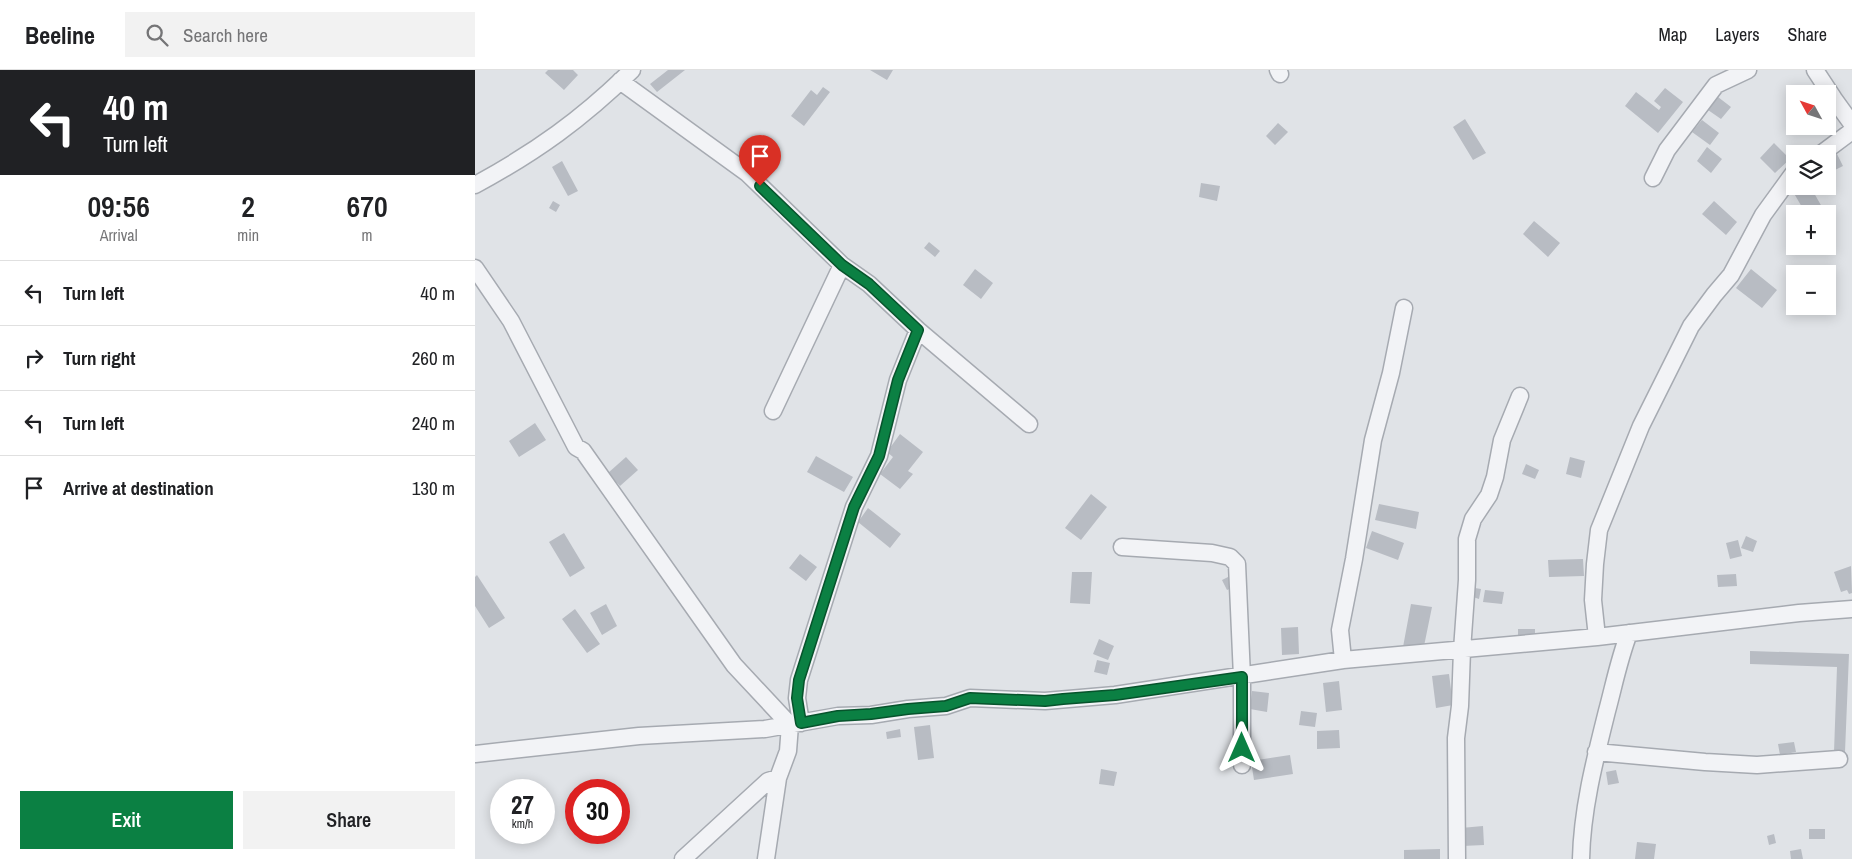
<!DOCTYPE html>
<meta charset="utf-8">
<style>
:root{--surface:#fff;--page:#f2f2f2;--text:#202124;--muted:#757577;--line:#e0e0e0;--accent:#0b8043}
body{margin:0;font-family:"Archivo Narrow",sans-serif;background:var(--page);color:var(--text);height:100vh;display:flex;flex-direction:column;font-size:19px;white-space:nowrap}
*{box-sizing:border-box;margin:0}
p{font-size:16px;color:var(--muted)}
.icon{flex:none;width:28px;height:28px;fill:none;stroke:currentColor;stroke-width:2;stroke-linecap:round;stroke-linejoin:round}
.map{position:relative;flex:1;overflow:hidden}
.sheet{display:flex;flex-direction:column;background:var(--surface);width:475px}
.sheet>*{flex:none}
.guide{background:#202124;color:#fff;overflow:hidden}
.needle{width:32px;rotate:310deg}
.controls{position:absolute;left:1311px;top:15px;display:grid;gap:10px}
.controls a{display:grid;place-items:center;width:50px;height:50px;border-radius:0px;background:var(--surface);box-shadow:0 2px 12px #0003;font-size:25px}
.speed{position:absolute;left:15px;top:709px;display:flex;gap:10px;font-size:25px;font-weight:700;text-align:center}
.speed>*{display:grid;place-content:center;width:65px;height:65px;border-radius:50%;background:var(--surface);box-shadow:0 2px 12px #0003;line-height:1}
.speed small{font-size:12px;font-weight:400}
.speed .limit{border:8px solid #d22;background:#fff;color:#111}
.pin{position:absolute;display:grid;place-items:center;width:42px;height:42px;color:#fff;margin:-51px -21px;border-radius:50% 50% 50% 0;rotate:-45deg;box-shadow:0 0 5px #0007}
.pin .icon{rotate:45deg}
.me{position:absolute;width:55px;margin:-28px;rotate:0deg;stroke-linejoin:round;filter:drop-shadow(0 0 4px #0008)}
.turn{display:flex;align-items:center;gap:18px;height:105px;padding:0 20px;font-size:22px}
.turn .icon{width:65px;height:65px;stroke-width:2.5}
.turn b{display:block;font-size:35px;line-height:42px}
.eta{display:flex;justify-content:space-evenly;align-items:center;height:85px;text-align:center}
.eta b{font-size:30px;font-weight:600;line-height:35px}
.action{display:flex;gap:10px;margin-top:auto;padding:10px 20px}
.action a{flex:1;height:58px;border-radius:0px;background:var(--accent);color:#fff;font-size:20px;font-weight:600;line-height:58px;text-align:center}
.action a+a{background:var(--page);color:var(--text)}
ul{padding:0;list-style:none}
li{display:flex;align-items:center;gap:15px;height:65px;padding:0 20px;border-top:1px solid var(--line)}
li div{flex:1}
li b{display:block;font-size:19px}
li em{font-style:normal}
header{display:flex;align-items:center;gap:30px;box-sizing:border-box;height:70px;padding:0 25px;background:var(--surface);border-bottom:1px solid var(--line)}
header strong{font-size:24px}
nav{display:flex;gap:28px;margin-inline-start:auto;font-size:18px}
.search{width:350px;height:45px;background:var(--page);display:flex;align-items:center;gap:12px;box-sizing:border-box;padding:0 18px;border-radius:0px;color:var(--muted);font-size:19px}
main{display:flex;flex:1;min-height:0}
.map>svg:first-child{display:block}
</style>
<header>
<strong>Beeline</strong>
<div class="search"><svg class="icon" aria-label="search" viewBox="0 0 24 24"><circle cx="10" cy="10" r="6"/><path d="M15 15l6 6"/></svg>Search here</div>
<nav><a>Map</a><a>Layers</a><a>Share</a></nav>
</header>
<main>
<section class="sheet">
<div class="guide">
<div class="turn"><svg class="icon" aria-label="left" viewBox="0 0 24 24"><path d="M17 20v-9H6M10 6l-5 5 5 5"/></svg><div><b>40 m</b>Turn left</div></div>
</div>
<div class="eta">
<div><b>09:56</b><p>Arrival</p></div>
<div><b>2</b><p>min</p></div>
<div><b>670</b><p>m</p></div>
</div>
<ul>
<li><svg class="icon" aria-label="left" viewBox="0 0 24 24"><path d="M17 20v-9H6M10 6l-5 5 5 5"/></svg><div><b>Turn left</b></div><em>40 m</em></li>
<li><svg class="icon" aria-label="right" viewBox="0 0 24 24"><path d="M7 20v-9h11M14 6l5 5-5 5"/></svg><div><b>Turn right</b></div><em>260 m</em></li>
<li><svg class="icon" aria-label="left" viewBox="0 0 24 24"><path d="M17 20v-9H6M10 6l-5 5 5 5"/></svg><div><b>Turn left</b></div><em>240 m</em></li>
<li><svg class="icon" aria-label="arrive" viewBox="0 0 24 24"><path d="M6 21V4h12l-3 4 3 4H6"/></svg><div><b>Arrive at destination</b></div><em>130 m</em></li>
</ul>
<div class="action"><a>Exit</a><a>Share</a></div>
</section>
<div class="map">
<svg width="1377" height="789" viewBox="0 0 1377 789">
<rect width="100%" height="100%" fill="#e0e3e7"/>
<path fill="#b8bcc3" d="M 73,0 L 98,0 L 103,5 L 89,20 L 70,3 Z
M 193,0 L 210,0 L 182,22 L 175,14 Z
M 395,0 L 418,0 L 412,10 Z
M 348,17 L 355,22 L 329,56 L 316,46 L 336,20 L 342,25 Z
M 1190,18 L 1208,32 L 1183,63 L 1150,36 L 1161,22 L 1184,40 L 1186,37 L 1179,31 Z
M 1243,27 L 1256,37 L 1246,49 L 1233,40 Z
M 990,49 L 1011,83 L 998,90 L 978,57 Z
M 1227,50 L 1244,63 L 1235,75 L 1217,62 Z
M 803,53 L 813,62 L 800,75 L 791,66 Z
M 1299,73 L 1315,89 L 1300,103 L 1285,88 Z
M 1232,77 L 1247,89 L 1236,103 L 1222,91 Z
M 1362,84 L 1368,96 L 1352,104 L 1352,88 Z
M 87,91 L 103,121 L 93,126 L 77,97 Z
M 726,113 L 745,116 L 742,131 L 724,127 Z
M 1323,116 L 1335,116 L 1351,144 L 1331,144 L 1317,120 Z
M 78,131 L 85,135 L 81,142 L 74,138 Z
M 1239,131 L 1262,152 L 1251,165 L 1227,144 Z
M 1059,151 L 1085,173 L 1073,187 L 1048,164 Z
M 454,172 L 465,181 L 460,187 L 449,178 Z
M 500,199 L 518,213 L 506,229 L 488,215 Z
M 1276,199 L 1302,220 L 1287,238 L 1261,218 Z
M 60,353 L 71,370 L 44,387 L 34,371 Z
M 425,364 L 448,382 L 433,401 L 438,404 L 425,419 L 405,404 L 418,387 L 412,382 Z
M 341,386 L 378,407 L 369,422 L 332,402 Z
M 151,387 L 163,400 L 145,416 L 133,403 Z
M 1095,387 L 1110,391 L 1106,408 L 1091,404 Z
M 1051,394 L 1064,400 L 1060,409 L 1047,404 Z
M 616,424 L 632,437 L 606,470 L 590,458 Z
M 904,434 L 944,442 L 941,459 L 900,450 Z
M 393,438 L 426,464 L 415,478 L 383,452 Z
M 897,461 L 929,473 L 923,490 L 891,478 Z
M 89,463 L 110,498 L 95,507 L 74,472 Z
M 1271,466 L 1282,471 L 1278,482 L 1266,478 Z
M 1263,470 L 1267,486 L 1255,489 L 1251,473 Z
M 325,484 L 342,497 L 331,511 L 314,498 Z
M 1108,489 L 1109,506 L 1074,507 L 1073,490 Z
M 1376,496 L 1377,523 L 1374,524 L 1372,520 L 1366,522 L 1359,502 Z
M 597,502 L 617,502 L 615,534 L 595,533 Z
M 1261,504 L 1262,516 L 1243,517 L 1242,505 Z
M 2,505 L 30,548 L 14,558 L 0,536 L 0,507 Z
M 757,505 L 762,516 L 752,520 L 747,510 Z
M 1000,518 L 1006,519 L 1004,529 L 998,527 Z
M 1010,520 L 1029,522 L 1027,534 L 1008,532 Z
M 131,534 L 142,556 L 127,565 L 115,543 Z
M 936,534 L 957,537 L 948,581 L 928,577 Z
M 100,539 L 125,574 L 112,583 L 87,549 Z
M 823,557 L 824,584 L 807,585 L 806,558 Z
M 1043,559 L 1060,559 L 1060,569 L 1043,569 Z
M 624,569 L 639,576 L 633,590 L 618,584 Z
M 1275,581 L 1374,584 L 1370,682 L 1359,682 L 1362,597 L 1275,594 Z
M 622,590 L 635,593 L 632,605 L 619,602 Z
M 974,604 L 978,635 L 961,638 L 957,606 Z
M 864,611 L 867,640 L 851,642 L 848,613 Z
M 777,621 L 794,623 L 792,642 L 775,639 Z
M 826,641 L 842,643 L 840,657 L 824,655 Z
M 455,655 L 459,688 L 443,690 L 439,657 Z
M 425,659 L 426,667 L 412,669 L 411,662 Z
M 864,660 L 865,678 L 842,679 L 842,661 Z
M 1319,672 L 1321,682 L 1305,685 L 1303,674 Z
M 815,685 L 818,704 L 779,710 L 776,691 Z
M 626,699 L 642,702 L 639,716 L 624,714 Z
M 1141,700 L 1144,713 L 1133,715 L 1131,702 Z
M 1008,756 L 1009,775 L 987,776 L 986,758 Z
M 1334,759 L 1350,759 L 1350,769 L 1334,769 Z
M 1299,764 L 1301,773 L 1294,775 L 1292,766 Z
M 1162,772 L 1181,774 L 1179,789 L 1160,789 Z
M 965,779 L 965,789 L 929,789 L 929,780 Z
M 1326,779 L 1328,789 L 1316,789 L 1315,781 Z"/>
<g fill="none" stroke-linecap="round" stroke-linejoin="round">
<g stroke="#a6aab1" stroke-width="19">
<path id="minor" d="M 803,0 L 805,4
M 1340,0 L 1359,29 L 1377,54
M 145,11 L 272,103 L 367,195 L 394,214 L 443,260 L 554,354
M 1346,84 L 1377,61
M 1178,108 L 1192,80 L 1241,15 L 1273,0
M 0,115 C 61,82 107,49 157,0
M 0,198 L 36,251 L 101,377 L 108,381 L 259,595 L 315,655 L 313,681 L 303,708 L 291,789
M 298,341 L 367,195
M 647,477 L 737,483 L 755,487 L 762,494 L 767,607 L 767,695
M 1122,567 L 1118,530 L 1120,494 L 1124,460 L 1166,356 L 1216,256 L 1239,225 L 1256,205 L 1288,145 L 1320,101
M 868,590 L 865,560 L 879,489 L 898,370 L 916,303 L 929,238
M 326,653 L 322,628 L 324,610 L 379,437 L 404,386 L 423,310 L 443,260
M 1121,682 L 1230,692 L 1282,695 L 1364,689
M 0,684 L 164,666 L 290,659 L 363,646 L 396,645 L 433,639 L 471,636 L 495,628 L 570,631 L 640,625 L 868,590 L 1122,567 L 1324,543 L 1377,539
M 208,789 L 293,711 L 303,708
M 982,789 L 981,668 L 985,636 L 987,580 L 992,510 L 992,469 L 998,449 L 1014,425 L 1020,407 L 1027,370 L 1045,326
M 1106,789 C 1107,739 1120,689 1132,641 C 1139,615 1144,589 1154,563"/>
</g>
<use href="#minor" stroke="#f2f3f6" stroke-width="16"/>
</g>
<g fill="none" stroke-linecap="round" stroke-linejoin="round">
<g stroke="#07532c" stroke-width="12">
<path id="route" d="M 285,116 L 367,195 L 394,214 L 443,260 L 423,310 L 404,386 L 379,437 L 324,610 L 322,628 L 326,653 L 363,646 L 396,644 L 433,639 L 471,636 L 495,628 L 570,631 L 588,629 L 640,625 L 767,607 L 767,678"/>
</g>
<use href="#route" stroke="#0b8043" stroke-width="9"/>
</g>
</svg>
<div class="controls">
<a><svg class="needle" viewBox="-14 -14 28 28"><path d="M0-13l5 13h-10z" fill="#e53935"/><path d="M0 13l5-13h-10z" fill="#757577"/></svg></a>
<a><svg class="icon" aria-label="layers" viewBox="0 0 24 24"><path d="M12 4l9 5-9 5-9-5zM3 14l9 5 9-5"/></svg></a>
<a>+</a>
<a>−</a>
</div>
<div class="speed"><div>27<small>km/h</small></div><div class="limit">30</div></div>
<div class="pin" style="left:285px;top:116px;background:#d93025"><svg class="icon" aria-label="arrive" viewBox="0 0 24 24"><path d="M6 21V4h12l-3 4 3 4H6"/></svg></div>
<svg class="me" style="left:767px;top:678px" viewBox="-20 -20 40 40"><path d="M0-17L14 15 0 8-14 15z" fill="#0b8043" stroke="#fff" stroke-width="4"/></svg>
</div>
</main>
